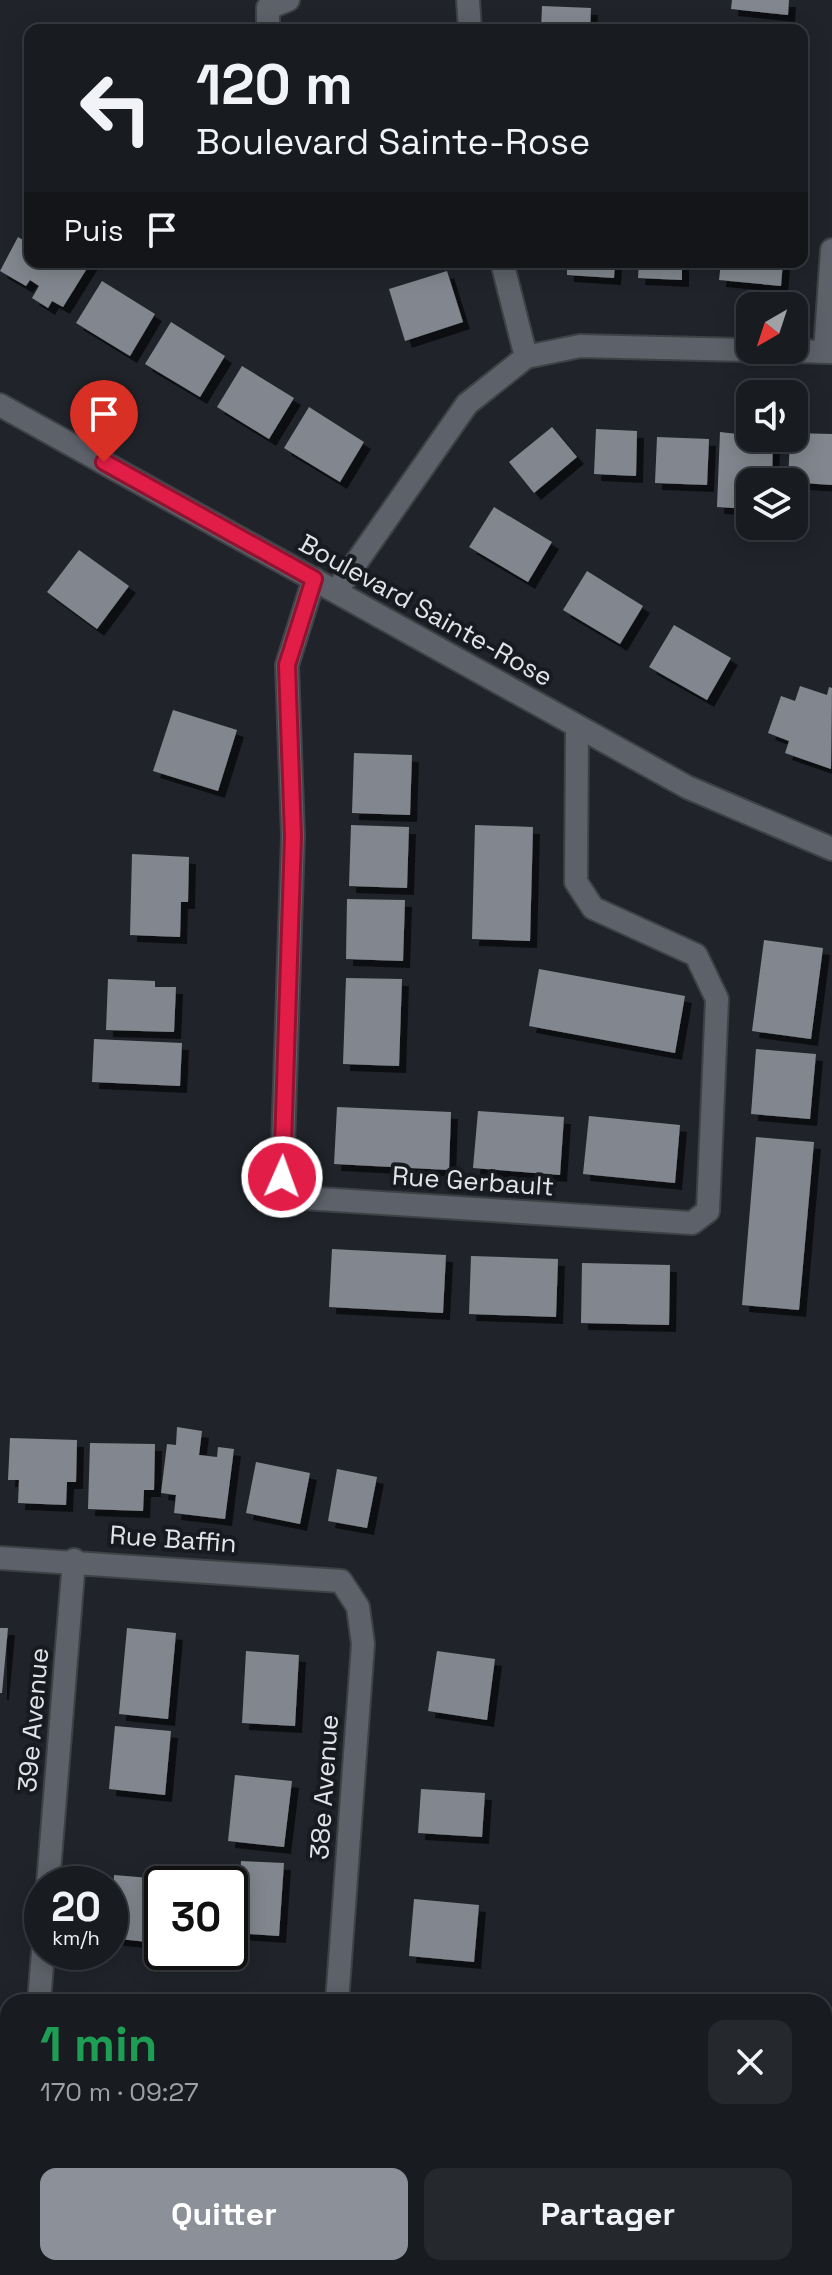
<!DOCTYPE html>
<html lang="fr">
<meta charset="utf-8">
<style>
:root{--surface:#181b20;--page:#25282d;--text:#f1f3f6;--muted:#9fa1a5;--line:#36393e;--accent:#8c9099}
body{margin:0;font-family:"Space Grotesk",sans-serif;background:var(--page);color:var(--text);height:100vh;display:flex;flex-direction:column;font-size:30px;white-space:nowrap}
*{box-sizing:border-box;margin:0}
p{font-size:26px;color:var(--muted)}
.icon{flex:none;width:44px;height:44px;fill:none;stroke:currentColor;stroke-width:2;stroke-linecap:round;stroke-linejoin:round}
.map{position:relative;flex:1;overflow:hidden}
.details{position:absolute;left:0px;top:1994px;width:832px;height:282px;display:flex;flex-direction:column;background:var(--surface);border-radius:24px 24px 0 0;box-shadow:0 4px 20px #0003,0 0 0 2px var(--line)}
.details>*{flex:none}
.guide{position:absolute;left:24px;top:24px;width:784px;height:244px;border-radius:16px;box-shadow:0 4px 20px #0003,0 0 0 2px var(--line);background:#181b20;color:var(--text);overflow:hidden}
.needle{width:52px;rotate:219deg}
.buttons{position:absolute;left:736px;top:292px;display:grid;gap:16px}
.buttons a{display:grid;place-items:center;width:72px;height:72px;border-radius:16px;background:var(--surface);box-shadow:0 4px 20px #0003,0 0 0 2px var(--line);font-size:40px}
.speed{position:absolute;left:24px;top:1866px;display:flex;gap:16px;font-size:40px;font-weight:700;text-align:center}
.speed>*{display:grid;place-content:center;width:104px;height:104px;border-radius:50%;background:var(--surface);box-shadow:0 4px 20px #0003,0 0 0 2px var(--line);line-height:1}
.speed small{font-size:20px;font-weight:400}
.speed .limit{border:4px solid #111;border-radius:12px;background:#fff;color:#111}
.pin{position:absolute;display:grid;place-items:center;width:68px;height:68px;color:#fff;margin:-82px -34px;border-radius:50% 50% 50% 0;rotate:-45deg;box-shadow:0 0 8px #0007}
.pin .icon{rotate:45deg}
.me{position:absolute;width:88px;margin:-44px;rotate:2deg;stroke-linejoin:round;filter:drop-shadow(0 0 6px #0008)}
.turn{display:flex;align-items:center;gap:28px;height:168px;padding:0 40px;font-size:36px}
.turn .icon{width:104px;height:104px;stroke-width:2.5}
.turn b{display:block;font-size:56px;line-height:68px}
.then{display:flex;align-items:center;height:76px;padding:0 40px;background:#0003;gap:16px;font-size:30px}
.round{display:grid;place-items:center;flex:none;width:84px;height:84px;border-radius:16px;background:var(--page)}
.headline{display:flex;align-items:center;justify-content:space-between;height:136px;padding:0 40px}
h1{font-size:48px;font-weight:600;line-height:60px;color:#1e9e55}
.primary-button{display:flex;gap:16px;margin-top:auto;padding:16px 40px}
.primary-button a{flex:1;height:92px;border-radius:16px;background:var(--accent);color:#fff;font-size:32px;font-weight:600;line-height:92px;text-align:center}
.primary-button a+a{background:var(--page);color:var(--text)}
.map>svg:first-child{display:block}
</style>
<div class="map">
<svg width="832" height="2275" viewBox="0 0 832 2275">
<defs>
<filter id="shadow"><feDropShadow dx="7" dy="7" stdDeviation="0" flood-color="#0009"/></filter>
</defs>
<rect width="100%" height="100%" fill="#20242a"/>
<path fill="#82878f" filter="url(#shadow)" d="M 732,0 L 789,0 L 788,15 L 731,9 Z
M 542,6 L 591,8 L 590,30 L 541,30 Z
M 736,23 L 789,27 L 789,30 L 735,30 Z
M 18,237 L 30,244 L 30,262 L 91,262 L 63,307 L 52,301 L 48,308 L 32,298 L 39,286 L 30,280 L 26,286 L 0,271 Z
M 567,262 L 615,262 L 614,278 L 567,275 Z
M 639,262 L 682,262 L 682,280 L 638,278 Z
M 721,262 L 783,262 L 781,286 L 719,280 Z
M 447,271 L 463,322 L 405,341 L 389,289 Z
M 102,281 L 155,314 L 130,356 L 76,323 Z
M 171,322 L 225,356 L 200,397 L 145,364 Z
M 242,366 L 294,398 L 269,439 L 217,407 Z
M 309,407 L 364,442 L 340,482 L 284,448 Z
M 552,427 L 577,457 L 534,493 L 509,462 Z
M 596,429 L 637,431 L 636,476 L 594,474 Z
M 720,432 L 773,438 L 772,482 L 750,482 L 750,509 L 717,507 Z
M 794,433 L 832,434 L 832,485 L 788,482 L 790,438 L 794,438 Z
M 657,437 L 709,439 L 707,485 L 655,483 Z
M 494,507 L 552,542 L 528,582 L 469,547 Z
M 79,550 L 129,586 L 97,629 L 47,592 Z
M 587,571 L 643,606 L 620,644 L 563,610 Z
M 674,625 L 731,658 L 707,700 L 649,667 Z
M 800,686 L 827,695 L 829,687 L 832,688 L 831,769 L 785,753 L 789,741 L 768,733 L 781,696 L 795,701 Z
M 173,710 L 237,730 L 218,791 L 153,771 Z
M 354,753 L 412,755 L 410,815 L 352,813 Z
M 351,825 L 409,827 L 407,888 L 349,886 Z
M 475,825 L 533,827 L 530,941 L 472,939 Z
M 132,854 L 189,857 L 188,902 L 181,902 L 180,937 L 130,935 Z
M 347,899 L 405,900 L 403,961 L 346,959 Z
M 764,940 L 823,948 L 811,1039 L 752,1031 Z
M 539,969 L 685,996 L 675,1053 L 529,1026 Z
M 346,978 L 402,979 L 399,1066 L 343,1064 Z
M 108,979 L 155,981 L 155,987 L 176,987 L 174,1032 L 106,1030 Z
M 94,1039 L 182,1043 L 180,1086 L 92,1082 Z
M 756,1049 L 816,1054 L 810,1119 L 751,1114 Z
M 337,1107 L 451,1112 L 449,1170 L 334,1164 Z
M 478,1111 L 564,1117 L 560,1175 L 473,1168 Z
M 589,1116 L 680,1125 L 675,1183 L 583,1174 Z
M 756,1137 L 814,1142 L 799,1310 L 742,1305 Z
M 332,1249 L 446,1255 L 443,1313 L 329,1307 Z
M 471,1256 L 558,1259 L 556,1317 L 469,1314 Z
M 582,1263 L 670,1265 L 669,1325 L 581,1323 Z
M 177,1427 L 202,1431 L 199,1455 L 217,1457 L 218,1447 L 234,1449 L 225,1519 L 174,1513 L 176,1495 L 161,1493 L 167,1444 L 176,1445 Z
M 10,1438 L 77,1440 L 76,1482 L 67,1482 L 66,1505 L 18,1503 L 19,1480 L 8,1480 Z
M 90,1443 L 155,1444 L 154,1490 L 144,1490 L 143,1511 L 88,1509 Z
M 256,1462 L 310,1473 L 300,1524 L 246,1513 Z
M 337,1469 L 377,1477 L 367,1528 L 328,1521 Z
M 0,1628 L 8,1628 L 2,1693 L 0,1693 Z
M 127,1628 L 176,1633 L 168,1719 L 119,1714 Z
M 246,1651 L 299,1655 L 295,1726 L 242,1723 Z
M 437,1651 L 495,1659 L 487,1720 L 428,1711 Z
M 115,1726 L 171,1731 L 165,1795 L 109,1789 Z
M 235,1775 L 292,1781 L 284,1847 L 228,1841 Z
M 421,1789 L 485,1793 L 482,1837 L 418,1833 Z
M 241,1861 L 284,1863 L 279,1936 L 236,1933 Z
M 114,1875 L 162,1879 L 157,1943 L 110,1938 Z
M 414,1899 L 479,1905 L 474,1962 L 409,1956 Z
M 227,1992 L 274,1998 L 273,2002 L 226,2002 Z
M 108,1994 L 151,2000 L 151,2002 L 107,2002 Z
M 68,2268 L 118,2268 L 117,2275 L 67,2275 Z
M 216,2268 L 257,2268 L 256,2275 L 215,2275 Z
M 399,2268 L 446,2268 L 445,2275 L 398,2275 Z"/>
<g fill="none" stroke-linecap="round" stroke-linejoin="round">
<g stroke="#3e4145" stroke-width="26">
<path id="minor" d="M 468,0 L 470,30
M 268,30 L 268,8 L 288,0
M 502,262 L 526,357
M 825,352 L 832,250
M 314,579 L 287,665 L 293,836 L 282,1177 L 304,1198 L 692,1223 L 708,1211 L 717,999 L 696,955 L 593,908 L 576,882 L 577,728
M 337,590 L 467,404 L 526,357 L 580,346 L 832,352
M 0,1558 L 341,1581 L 358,1607 L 363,1644 L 337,2002
M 48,1884 L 74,1560
M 39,2002 L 43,1952
M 17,2275 L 18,2268
M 318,2275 L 318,2268"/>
</g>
<g stroke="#3e4145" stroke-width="26">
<path id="tertiary" d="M 0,405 L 687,787 L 832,849"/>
</g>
<use href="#minor" stroke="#5d6169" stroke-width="22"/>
<use href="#tertiary" stroke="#5d6169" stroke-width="22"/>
</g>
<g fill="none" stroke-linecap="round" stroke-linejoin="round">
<g stroke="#92132f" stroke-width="20">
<path id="route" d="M 104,462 L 314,579 L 287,665 L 293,836 L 282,1177"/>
</g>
<use href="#route" stroke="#e11d48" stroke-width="14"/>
</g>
<g text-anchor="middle" stroke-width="8" stroke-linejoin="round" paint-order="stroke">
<g font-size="26" fill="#e1e4e8" stroke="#171b20">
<text transform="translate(426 610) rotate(29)" y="9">Boulevard Sainte-Rose</text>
<text transform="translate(473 1181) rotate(4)" y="9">Rue Gerbault</text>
<text transform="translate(173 1539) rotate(4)" y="9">Rue Baffin</text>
<text transform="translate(33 1720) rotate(-85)" y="9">39e Avenue</text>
<text transform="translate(324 1787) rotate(-86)" y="9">38e Avenue</text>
</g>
</g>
</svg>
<div class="buttons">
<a><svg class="needle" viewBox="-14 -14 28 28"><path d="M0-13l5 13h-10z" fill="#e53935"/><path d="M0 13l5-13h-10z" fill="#9fa1a5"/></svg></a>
<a><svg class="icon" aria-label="sound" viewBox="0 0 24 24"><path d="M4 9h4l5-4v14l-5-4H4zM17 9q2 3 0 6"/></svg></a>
<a><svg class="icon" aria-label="layers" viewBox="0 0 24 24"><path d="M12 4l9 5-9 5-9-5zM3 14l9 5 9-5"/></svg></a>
</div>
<div class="speed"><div>20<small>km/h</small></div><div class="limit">30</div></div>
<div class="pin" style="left:104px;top:462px;background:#d93025"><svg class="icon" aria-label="arrive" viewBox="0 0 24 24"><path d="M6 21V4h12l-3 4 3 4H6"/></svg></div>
<svg class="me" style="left:282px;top:1177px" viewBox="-20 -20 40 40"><circle r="17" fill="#e11d48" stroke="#fff" stroke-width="3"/><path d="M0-11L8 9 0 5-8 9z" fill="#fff"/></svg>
<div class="guide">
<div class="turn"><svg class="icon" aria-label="left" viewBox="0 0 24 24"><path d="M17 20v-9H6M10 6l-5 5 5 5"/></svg><div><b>120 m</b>Boulevard Sainte-Rose</div></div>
<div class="then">Puis<svg class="icon" aria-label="arrive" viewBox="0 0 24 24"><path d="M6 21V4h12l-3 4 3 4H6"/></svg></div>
</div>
<section class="details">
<div class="headline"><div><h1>1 min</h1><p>170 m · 09:27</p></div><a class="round"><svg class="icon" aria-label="close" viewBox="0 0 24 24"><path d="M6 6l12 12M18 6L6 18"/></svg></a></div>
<div class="primary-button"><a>Quitter</a><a>Partager</a></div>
</section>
</div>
